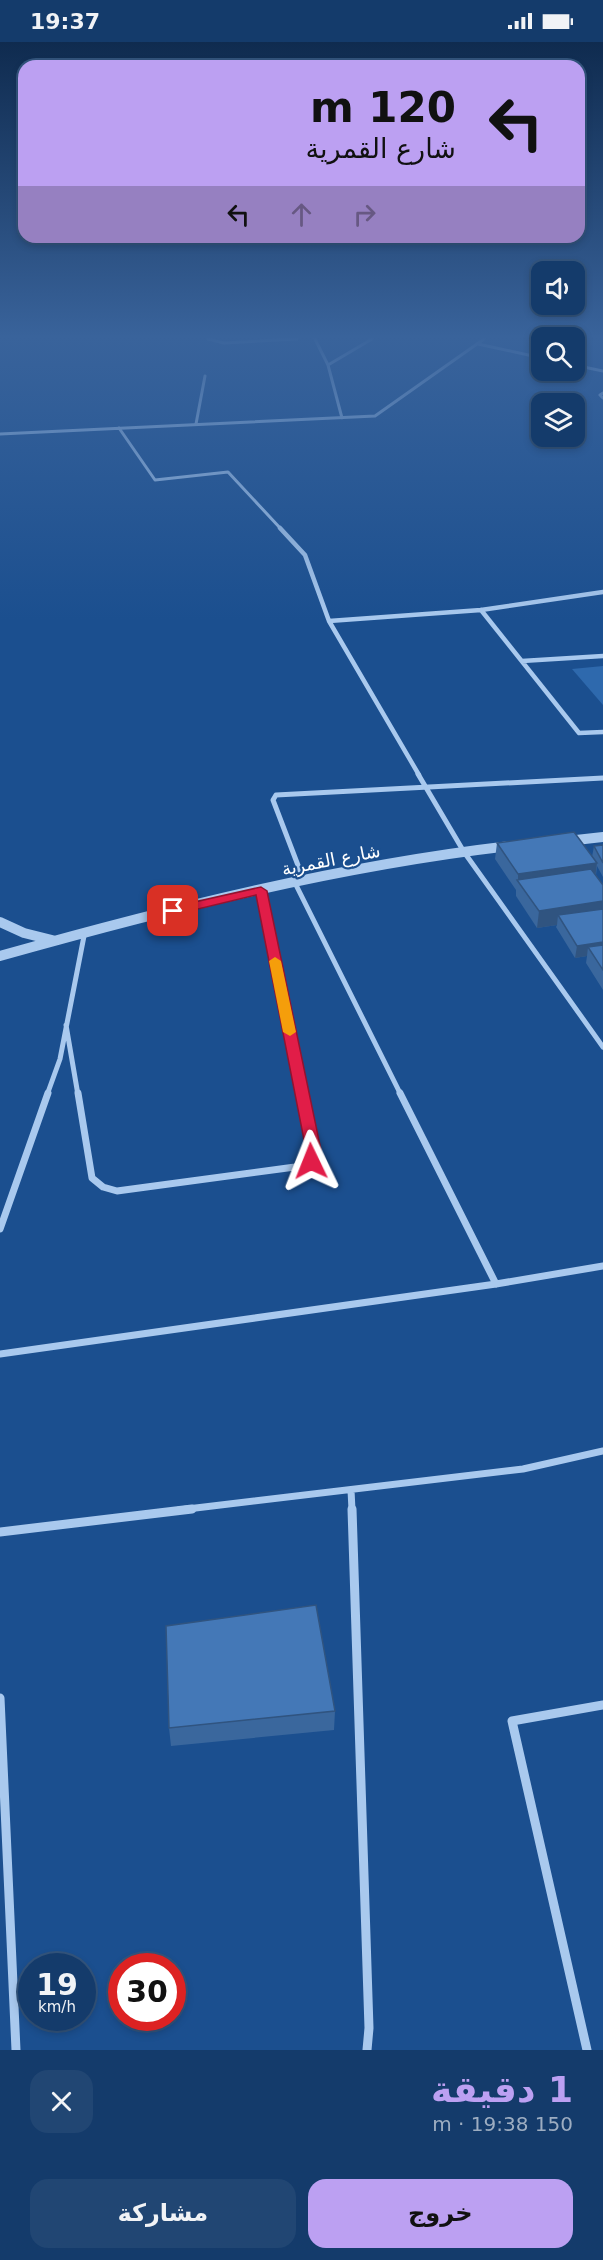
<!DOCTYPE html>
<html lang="ar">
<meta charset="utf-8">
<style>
:root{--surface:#143b6b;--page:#214673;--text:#f1f3f6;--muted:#9dadc1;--line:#33557e;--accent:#bca0f2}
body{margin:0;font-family:"DejaVu Sans","Noto Naskh Arabic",sans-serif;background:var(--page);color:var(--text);direction:rtl;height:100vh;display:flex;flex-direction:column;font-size:22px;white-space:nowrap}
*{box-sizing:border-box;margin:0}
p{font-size:20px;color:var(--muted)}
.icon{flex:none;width:33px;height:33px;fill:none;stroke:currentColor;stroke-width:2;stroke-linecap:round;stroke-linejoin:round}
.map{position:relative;height:2008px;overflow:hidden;direction:ltr}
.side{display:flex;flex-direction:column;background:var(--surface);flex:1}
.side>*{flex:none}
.hud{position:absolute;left:18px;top:18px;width:567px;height:183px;border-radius:18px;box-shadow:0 3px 9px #0003,0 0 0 2px var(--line);direction:rtl;background:#bca0f2;color:#111;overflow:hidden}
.fabs{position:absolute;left:531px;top:219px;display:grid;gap:12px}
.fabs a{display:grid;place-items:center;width:54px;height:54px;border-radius:12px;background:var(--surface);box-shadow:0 3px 9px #0003,0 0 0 2px var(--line);font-size:30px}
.speed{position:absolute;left:18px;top:1911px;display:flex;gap:12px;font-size:30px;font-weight:700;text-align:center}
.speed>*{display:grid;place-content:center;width:78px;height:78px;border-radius:50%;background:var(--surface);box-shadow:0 3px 9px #0003,0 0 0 2px var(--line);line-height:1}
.speed small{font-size:15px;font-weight:400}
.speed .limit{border:9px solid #d22;background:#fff;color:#111}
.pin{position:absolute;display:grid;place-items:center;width:51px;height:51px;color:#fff;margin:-26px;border-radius:12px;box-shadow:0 3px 9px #0006}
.me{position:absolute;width:66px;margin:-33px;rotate:358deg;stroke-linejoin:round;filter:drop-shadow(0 0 4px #0008)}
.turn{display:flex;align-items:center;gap:21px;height:126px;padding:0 30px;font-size:27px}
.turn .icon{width:78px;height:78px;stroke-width:2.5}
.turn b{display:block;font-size:42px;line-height:51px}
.lanes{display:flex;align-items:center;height:57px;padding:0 30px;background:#0003;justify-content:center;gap:30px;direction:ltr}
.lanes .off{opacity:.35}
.round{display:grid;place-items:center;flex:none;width:63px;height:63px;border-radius:18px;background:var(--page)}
.summary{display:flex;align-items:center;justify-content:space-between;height:102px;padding:0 30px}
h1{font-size:36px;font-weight:700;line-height:45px;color:var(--accent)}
.cta{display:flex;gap:12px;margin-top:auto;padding:12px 30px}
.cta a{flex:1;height:69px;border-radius:18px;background:var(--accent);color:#111;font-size:24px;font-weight:700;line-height:69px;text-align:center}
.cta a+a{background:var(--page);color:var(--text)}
.status{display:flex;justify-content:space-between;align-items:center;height:42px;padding:0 30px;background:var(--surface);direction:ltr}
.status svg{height:16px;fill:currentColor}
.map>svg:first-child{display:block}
</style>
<div class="status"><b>19:37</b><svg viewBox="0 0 49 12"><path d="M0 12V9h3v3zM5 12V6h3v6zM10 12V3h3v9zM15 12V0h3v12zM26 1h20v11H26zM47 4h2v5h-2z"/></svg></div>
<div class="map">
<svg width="603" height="2008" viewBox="0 0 603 2008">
<rect width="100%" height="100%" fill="#1b4f8f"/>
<path fill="#2e69ad" d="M 603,624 L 603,663 L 572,627 Z"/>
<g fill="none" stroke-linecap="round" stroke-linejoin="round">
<path stroke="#a9c9ee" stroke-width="3" d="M 208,297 L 224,301 L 297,297
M 315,297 L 328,323 L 342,376
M 478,302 L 542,316
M 328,323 L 372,297
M 574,323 L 603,329
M 603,351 L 600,353 L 603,356
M 196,382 L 205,334
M 119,386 L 155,438 L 228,430 L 281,487
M 0,392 L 375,374 L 484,297"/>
<path stroke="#a9c9ee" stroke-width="4.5" d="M 280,486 L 305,513 L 329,579 L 419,733
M 481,568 L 579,691 L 603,690
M 329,579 L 481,568 L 603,550
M 522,619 L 603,614"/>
<path stroke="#a9c9ee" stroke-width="5" d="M 418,732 L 464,810 L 603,1005
M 304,839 L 273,758 L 276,753 L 603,736
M 295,841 L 401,1053
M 261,849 L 303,1053
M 66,983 L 78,1053
M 47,1053 L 60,1017 L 85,889"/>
<path stroke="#a9c9ee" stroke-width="7" d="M 78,1051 L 92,1136 L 103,1145 L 117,1149 L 295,1125 L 311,1119 L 314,1108 L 302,1051
M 400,1051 L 496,1242
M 0,1187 L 48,1051
M 0,1312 L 496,1242 L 603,1224
M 351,1448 L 352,1468
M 179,1468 L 523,1427 L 603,1409"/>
<path stroke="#a9c9ee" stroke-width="9" d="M 352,1467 L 369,1986 L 367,2008
M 0,1490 L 192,1467
M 0,1656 L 16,2008
M 587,2008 L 512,1679 L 603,1663"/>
<path stroke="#a9c9ee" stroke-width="10" d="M 567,799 L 603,795
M 0,880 L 24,891 L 52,898
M 0,914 C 167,867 338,824 510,804"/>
</g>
<path fill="#3a679d" d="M 497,801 L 592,815 L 594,804 L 603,803 L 603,835 L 597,824 L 596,833 L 603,843 L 603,948 L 586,921 L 587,914 L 575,916 L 556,885 L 557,883 L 537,886 L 516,854 L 516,848 L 495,817 Z
M 335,1669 L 334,1688 L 171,1704 L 169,1686 Z"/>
<path fill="#305480" d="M 597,821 L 595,837 L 518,839 L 518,832 Z
M 603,859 L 603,876 L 558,873 L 557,883 L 537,886 L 539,869 Z
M 603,900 L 603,912 L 588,905 L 587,914 L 575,916 L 577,904 Z"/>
<path fill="#4478b7" stroke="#305480" stroke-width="1.5" d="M 574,790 L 597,821 L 518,832 L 497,801 Z
M 603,803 L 603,821 L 594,804 Z
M 591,827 L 603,843 L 603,859 L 539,869 L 517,838 Z
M 603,867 L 603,900 L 577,904 L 558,873 Z
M 603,903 L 603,928 L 588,905 Z
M 316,1563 L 335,1669 L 169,1686 L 166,1584 Z"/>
<linearGradient id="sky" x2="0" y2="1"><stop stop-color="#0f2b4f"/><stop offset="0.51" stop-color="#39639b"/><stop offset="1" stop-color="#39639b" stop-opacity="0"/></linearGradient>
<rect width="603" height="578" fill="url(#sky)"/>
<path fill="#e11d48" stroke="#92132f" stroke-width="1.5" d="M 261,845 L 267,849 L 321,1108 L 316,1122 L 311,1124 L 304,1119 L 306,1108 L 256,853 L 173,873 L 167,869 L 168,866 Z"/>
<path fill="#f59e0b" d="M 275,915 L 281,919 L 296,990 L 290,994 L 283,990 L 269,919 Z"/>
<g text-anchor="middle" stroke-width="4.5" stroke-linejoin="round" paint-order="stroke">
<g font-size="18" fill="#fff" stroke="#1b4f8f">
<text transform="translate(331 818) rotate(-11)" y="6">شارع القمرية</text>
</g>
</g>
</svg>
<div class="fabs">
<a><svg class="icon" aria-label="sound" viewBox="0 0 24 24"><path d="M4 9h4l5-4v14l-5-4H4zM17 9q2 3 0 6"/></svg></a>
<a><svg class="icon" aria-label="search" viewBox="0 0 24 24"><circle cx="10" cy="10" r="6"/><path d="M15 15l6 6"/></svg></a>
<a><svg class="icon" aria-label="layers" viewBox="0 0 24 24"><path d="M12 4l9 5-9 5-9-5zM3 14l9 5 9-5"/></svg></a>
</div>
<div class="speed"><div>19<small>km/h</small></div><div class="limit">30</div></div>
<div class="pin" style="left:173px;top:869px;background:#d93025"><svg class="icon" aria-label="arrive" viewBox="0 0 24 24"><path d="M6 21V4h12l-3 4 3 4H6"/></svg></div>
<svg class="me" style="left:311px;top:1119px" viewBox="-20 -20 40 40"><path d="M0-17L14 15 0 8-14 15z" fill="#e11d48" stroke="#fff" stroke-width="4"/></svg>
<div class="hud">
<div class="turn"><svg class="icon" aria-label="left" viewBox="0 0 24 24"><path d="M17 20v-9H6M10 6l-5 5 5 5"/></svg><div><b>120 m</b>شارع القمرية</div></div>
<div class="lanes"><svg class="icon" aria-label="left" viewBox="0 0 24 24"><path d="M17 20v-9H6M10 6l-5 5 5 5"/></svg><svg class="icon off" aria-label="ahead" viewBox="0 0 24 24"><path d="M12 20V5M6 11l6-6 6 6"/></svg><svg class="icon off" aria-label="right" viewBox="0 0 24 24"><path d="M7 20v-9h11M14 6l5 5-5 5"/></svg></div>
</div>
</div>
<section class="side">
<div class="summary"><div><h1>1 دقيقة</h1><p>150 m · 19:38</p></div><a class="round"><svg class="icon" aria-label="close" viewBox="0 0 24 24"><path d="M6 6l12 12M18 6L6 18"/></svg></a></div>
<div class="cta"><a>خروج</a><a>مشاركة</a></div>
</section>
